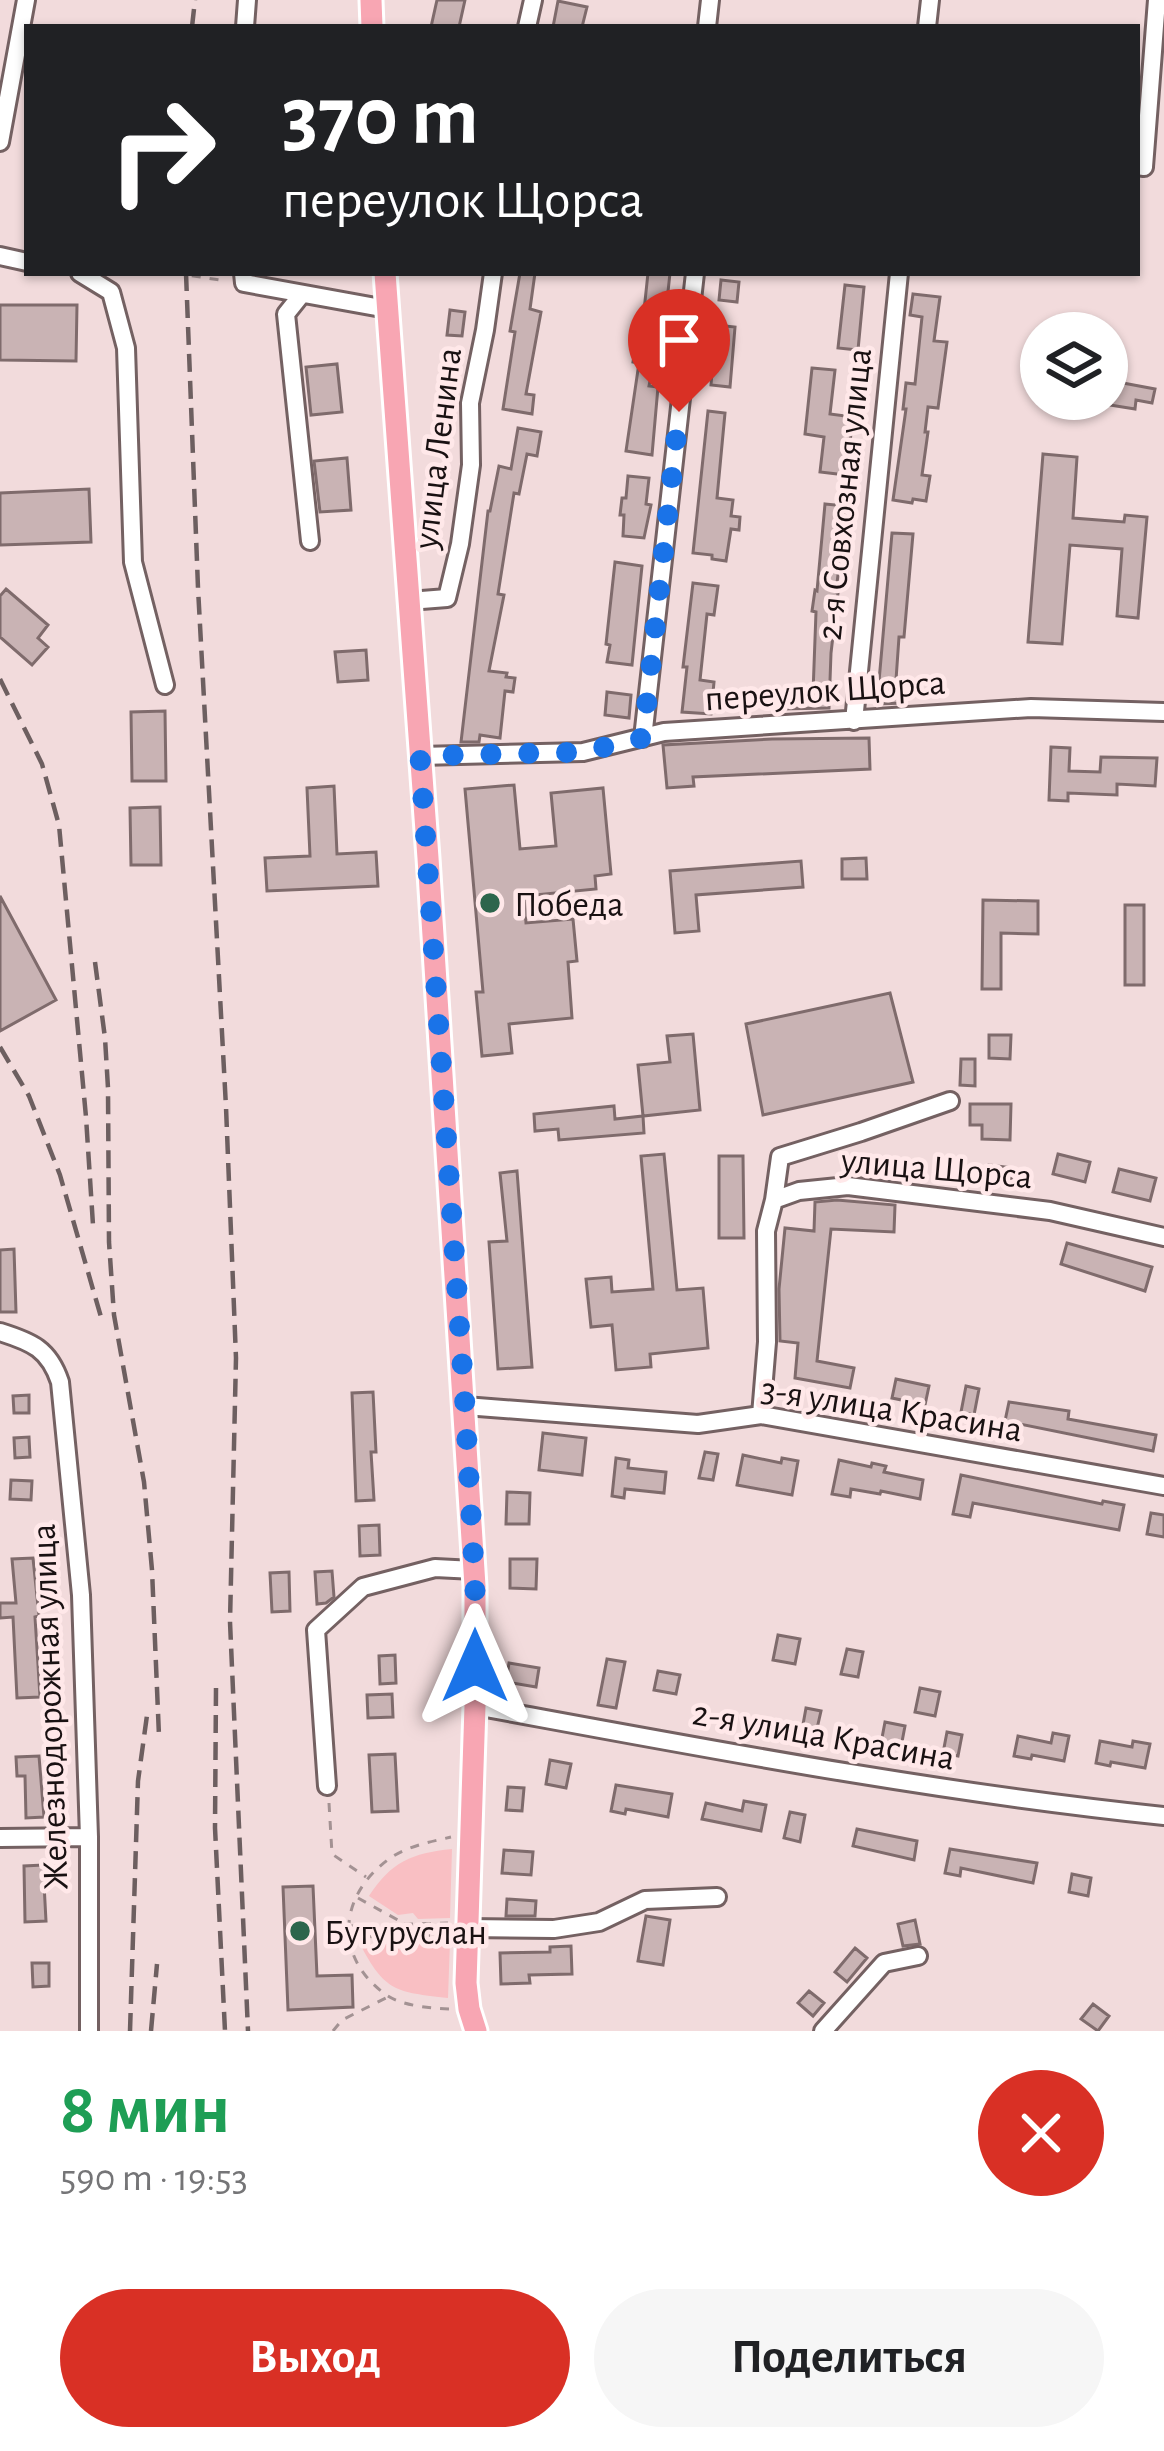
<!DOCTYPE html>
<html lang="ru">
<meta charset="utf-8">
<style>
:root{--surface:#fff;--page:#f6f6f6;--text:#202124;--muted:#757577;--accent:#d93025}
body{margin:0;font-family:"Alegreya Sans",sans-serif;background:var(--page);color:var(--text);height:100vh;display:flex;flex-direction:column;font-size:45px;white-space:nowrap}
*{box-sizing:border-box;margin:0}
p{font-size:39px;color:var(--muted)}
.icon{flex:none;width:66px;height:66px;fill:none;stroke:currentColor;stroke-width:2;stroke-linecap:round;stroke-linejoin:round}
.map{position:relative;height:2031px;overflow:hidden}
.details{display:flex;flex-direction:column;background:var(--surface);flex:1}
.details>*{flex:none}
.hud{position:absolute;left:24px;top:24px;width:1116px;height:252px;border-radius:0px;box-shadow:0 3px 9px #0004;background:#202124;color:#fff;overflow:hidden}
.controls{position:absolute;left:1020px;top:312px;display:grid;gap:24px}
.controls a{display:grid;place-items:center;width:108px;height:108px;border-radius:50%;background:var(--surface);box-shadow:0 3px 9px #0004;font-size:60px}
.pin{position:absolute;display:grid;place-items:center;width:102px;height:102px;color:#fff;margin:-123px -51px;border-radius:50% 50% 50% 0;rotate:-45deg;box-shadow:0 0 12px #0007}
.pin .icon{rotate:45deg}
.me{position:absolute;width:132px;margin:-66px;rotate:0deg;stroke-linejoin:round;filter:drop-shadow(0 0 9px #0008)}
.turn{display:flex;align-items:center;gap:42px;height:252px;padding:0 60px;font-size:54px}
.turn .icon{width:156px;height:156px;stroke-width:2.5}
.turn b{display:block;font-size:84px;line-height:102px}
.round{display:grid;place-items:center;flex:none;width:126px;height:126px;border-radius:63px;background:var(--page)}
.headline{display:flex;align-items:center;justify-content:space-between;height:204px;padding:0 60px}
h1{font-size:72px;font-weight:700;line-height:90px;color:#1e9e55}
.cta{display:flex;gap:24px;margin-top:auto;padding:24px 60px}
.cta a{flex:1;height:138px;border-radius:72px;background:var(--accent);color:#fff;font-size:48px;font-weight:700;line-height:138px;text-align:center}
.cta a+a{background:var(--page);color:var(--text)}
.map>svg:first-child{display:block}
</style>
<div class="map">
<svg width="1164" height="2031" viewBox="0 0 1164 2031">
<rect width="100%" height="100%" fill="#f2dbdc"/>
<path fill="#f9bfc3" d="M 452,1849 L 450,1918 L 418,1919 L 413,1913 L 398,1915 L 369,1896 C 391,1862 412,1853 452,1849 Z
M 450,1941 L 448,1998 C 396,1992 385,1992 360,1944 L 393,1944 L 400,1950 L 411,1949 L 422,1942 Z"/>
<path fill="#c9b3b4" stroke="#7f6b6c" stroke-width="3" d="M 437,0 L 465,0 L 459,27 L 431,27 Z
M 558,1 L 587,7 L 582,27 L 553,27 Z
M 520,273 L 535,273 L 530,309 L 541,312 L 526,394 L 534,395 L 532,414 L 503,409 L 515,332 L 510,331 Z
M 648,273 L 670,273 L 661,357 L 655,356 L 649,386 L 658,387 L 652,455 L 626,451 L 639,363 L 633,362 L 637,338 L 641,339 Z
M 721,280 L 739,282 L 737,302 L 719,300 Z
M 845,285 L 864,287 L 858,350 L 838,348 Z
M 913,294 L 940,297 L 934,341 L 947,342 L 938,408 L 928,407 L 925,432 L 928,432 L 922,475 L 930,476 L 926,501 L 913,499 L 912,503 L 893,500 L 906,409 L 903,409 L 906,383 L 915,384 L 922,317 L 910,315 Z
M 0,305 L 77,305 L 76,361 L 0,360 Z
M 450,310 L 465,312 L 462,336 L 447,335 Z
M 716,325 L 735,327 L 730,387 L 711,385 Z
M 337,364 L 342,412 L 311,415 L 306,367 Z
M 812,368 L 835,370 L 830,414 L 853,417 L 846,475 L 820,472 L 824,437 L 805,434 Z
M 1107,380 L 1155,389 L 1152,403 L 1136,400 L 1135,409 L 1110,405 L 1111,399 L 1107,399 Z
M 708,411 L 725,413 L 717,498 L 733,500 L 731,516 L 740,517 L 739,530 L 731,529 L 726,561 L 712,559 L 712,555 L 693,553 Z
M 518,428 L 541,432 L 537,456 L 527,454 L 519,494 L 514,493 L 498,594 L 504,595 L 489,671 L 507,673 L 506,677 L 515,678 L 513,692 L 505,691 L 500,738 L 480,735 L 479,742 L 461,742 L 488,511 L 490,511 L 499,466 L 511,469 Z
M 1043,454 L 1077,457 L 1073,518 L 1124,522 L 1125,515 L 1147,517 L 1138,618 L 1117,616 L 1122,549 L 1070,545 L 1062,644 L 1028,642 Z
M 347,458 L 351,510 L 320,512 L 314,461 Z
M 628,476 L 649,478 L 646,504 L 651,505 L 644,538 L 623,536 L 624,515 L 620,515 L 622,498 L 626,498 Z
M 89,489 L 91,542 L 0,545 L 0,493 Z
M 825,504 L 846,506 L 836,592 L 838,593 L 831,653 L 829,708 L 781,709 L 782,692 L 813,693 L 816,612 L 812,611 L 815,590 L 817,591 Z
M 892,533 L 913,534 L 904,637 L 899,637 L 896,680 L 907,680 L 905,703 L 877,704 Z
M 615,562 L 642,566 L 632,665 L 607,662 L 610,645 L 606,644 Z
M 693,583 L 718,586 L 714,615 L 707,614 L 700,680 L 714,682 L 711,714 L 682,712 L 687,667 L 683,667 Z
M 6,589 L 48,625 L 38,638 L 48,647 L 32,665 L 0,637 L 0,596 Z
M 366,650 L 368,680 L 338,682 L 335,652 Z
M 607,692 L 631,695 L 629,718 L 605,715 Z
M 165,711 L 166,781 L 132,781 L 131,712 Z
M 869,738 L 870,769 L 693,777 L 694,786 L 667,788 L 663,745 L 772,739 Z
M 1051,747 L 1070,748 L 1069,771 L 1100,772 L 1101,757 L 1157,758 L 1155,786 L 1117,784 L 1117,795 L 1068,793 L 1068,801 L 1049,800 Z
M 514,785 L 520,849 L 556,846 L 551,793 L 603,788 L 611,874 L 595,876 L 596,889 L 524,896 L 526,923 L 573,919 L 577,961 L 568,962 L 572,1018 L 509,1024 L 512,1053 L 482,1056 L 476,992 L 483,992 L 465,789 Z
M 334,786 L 337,854 L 376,852 L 378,886 L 267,891 L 265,858 L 310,856 L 307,788 Z
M 160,807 L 161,865 L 131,865 L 130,808 Z
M 866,858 L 867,879 L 842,879 L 842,859 Z
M 801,861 L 803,887 L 696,895 L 699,931 L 675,933 L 670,871 Z
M 0,896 L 56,1000 L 0,1031 Z
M 983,900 L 1038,901 L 1038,934 L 1001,933 L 1001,989 L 982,989 Z
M 1125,905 L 1144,905 L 1144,985 L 1125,985 Z
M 890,993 L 913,1082 L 763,1115 L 746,1024 Z
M 693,1034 L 700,1110 L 643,1116 L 638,1065 L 670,1062 L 667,1036 Z
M 989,1035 L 1011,1035 L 1010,1059 L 989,1058 Z
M 961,1059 L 975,1059 L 975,1086 L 960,1085 Z
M 970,1104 L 1011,1104 L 1010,1140 L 982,1139 L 982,1125 L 970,1125 Z
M 614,1106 L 615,1119 L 643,1116 L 644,1133 L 559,1140 L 558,1129 L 535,1131 L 534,1114 Z
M 664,1154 L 677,1290 L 703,1288 L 708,1348 L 650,1354 L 651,1367 L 616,1370 L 612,1325 L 591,1327 L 586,1279 L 611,1277 L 612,1292 L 653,1289 L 641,1156 Z
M 1058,1154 L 1090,1162 L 1085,1182 L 1053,1174 Z
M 719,1156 L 743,1156 L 744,1238 L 719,1238 Z
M 989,1165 L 1013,1168 L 1010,1186 L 987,1183 Z
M 1119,1169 L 1156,1178 L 1150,1201 L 1113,1192 Z
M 517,1171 L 532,1367 L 498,1369 L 489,1242 L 507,1241 L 500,1173 Z
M 837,1200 L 895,1205 L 894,1232 L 831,1229 L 817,1361 L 854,1368 L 850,1388 L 795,1378 L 798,1343 L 780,1341 L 779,1289 L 785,1228 L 814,1231 L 815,1202 Z
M 1067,1243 L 1152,1267 L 1145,1291 L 1061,1264 Z
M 14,1249 L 16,1312 L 0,1312 L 0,1250 Z
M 896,1379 L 929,1386 L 925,1405 L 892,1398 Z
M 966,1386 L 979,1389 L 974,1415 L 961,1412 Z
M 373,1392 L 376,1452 L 371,1452 L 374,1500 L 356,1501 L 352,1393 Z
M 29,1395 L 29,1413 L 14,1413 L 13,1396 Z
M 1009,1402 L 1069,1411 L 1068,1419 L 1156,1435 L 1153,1451 L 1005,1421 Z
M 543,1433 L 586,1438 L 582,1475 L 539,1470 Z
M 29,1437 L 30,1457 L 15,1458 L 14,1438 Z
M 705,1452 L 718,1454 L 713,1480 L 699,1478 Z
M 743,1455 L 781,1463 L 782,1458 L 798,1461 L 792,1495 L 737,1485 Z
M 616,1458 L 629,1460 L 628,1468 L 666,1472 L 664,1493 L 625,1489 L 624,1498 L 612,1496 Z
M 839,1460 L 871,1467 L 872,1463 L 886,1466 L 884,1472 L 923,1480 L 920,1499 L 881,1491 L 880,1494 L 851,1489 L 850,1497 L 832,1494 Z
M 961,1475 L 1102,1504 L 1103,1501 L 1124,1505 L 1119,1530 L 973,1503 L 970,1517 L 953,1514 Z
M 11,1480 L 32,1481 L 31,1500 L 10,1499 Z
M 507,1492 L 530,1493 L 529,1524 L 506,1524 Z
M 1151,1513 L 1164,1515 L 1164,1537 L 1147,1534 Z
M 379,1525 L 380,1555 L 360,1556 L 359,1526 Z
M 33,1558 L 39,1616 L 35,1617 L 40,1697 L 17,1698 L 13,1617 L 0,1618 L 0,1603 L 16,1603 L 12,1559 Z
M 510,1559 L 537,1559 L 536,1589 L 510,1588 Z
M 332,1571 L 334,1597 L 326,1603 L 317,1604 L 315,1572 Z
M 289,1572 L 290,1611 L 272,1612 L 270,1573 Z
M 778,1635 L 800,1639 L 795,1664 L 773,1660 Z
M 847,1649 L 863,1652 L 858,1677 L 841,1674 Z
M 395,1655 L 396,1683 L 380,1684 L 379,1656 Z
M 607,1659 L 625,1662 L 616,1708 L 598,1705 Z
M 509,1663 L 539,1668 L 536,1687 L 506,1682 Z
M 658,1671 L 680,1675 L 676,1694 L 654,1690 Z
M 920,1688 L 940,1692 L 935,1716 L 915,1712 Z
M 392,1694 L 393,1717 L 368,1718 L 367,1695 Z
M 806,1708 L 821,1711 L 816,1733 L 802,1730 Z
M 885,1722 L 905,1726 L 901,1747 L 881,1743 Z
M 947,1732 L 962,1735 L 958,1756 L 943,1753 Z
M 1053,1733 L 1069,1736 L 1064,1761 L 1032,1755 L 1031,1759 L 1014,1756 L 1018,1736 L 1051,1743 Z
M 1100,1741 L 1132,1747 L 1133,1741 L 1150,1744 L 1145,1768 L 1111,1762 L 1110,1766 L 1096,1763 Z
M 395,1754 L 398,1811 L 372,1812 L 369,1755 Z
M 39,1756 L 44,1817 L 26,1818 L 25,1776 L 17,1776 L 16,1757 Z
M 550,1760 L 571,1764 L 566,1788 L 546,1784 Z
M 616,1785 L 672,1794 L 668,1817 L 626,1809 L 625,1814 L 611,1811 Z
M 508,1787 L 524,1788 L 522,1811 L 506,1810 Z
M 744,1801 L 766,1805 L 761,1831 L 702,1819 L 706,1803 L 742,1811 Z
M 790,1812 L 805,1815 L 800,1842 L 784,1838 Z
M 857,1829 L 917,1841 L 914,1860 L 853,1846 Z
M 950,1849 L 1037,1863 L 1033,1883 L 961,1868 L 960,1876 L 945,1873 Z
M 504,1850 L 533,1852 L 531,1875 L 502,1873 Z
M 43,1865 L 46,1921 L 25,1922 L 24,1866 Z
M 1072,1874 L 1091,1878 L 1088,1896 L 1069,1892 Z
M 313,1886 L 317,1976 L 352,1975 L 353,2007 L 288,2010 L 283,1887 Z
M 507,1899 L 536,1901 L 535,1916 L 506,1916 Z
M 646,1916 L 670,1920 L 663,1965 L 638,1961 Z
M 915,1920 L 920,1944 L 903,1946 L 898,1924 Z
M 571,1946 L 572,1974 L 529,1975 L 530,1983 L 501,1984 L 500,1953 L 550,1952 L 550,1947 Z
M 855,1948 L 867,1958 L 847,1982 L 835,1972 Z
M 32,1963 L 49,1963 L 49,1986 L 33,1987 Z
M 809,1991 L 824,2003 L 813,2016 L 798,2003 Z
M 1093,2004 L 1109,2016 L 1098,2031 L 1081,2019 Z"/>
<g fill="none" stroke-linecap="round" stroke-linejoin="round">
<g stroke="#746162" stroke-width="22">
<path id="minor" d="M 245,27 L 247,0
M 527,27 L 533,0
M 707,27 L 710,0
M 927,27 L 930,0
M 0,142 L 26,0
M 1137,166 L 1144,167 L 1157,0
M 0,256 L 27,262
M 80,273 L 111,292 L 126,348 L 133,562 L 165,685
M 243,273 L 244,283 L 387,309
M 302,294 L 286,314 L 310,541
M 409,601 L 447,598 L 460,544 L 471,465 L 470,403 L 485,330 L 493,273
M 854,721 L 899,273
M 643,738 L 695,273
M 420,756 L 583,752 L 664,732 L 1031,708 L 1164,712
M 774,1200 L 780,1157 L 861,1132 L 950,1101
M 0,1332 C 32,1342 49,1349 60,1382 L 81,1595 L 89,1837 L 89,2031
M 465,1406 L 698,1424 L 761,1415 L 1164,1486
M 761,1415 L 767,1342 L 766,1231 L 774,1200 L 799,1191 L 848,1186 L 1050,1211 L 1164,1237
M 475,1706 C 704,1748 932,1792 1164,1816
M 327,1786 L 316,1630 L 363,1587 L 435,1568 L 474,1570
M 0,1838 L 89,1837
M 467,1928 L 554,1929 L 599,1922 L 645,1900 L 717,1897
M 823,2031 L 884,1963 L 918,1956"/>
</g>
<g stroke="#fff" stroke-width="27">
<path id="major" d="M 371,0 L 372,27
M 385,273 L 428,858 L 475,1586 L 475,1706 L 466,1983 L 469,2009 L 476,2031"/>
</g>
<path stroke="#a39293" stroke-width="3" stroke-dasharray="9 9" stroke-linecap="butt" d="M 174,273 L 226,281
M 329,1803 L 332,1854 L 366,1877
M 358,1898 L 405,1924 L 406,1933
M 350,1926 L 448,1923
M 349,1937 L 447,1935
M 449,2009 C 430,2008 401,2006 385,1994 C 333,1956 339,1895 389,1859 C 407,1846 430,1842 451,1837
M 333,2031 L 342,2020 L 386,1998"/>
<use href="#minor" stroke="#fff" stroke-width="16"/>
<use href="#major" stroke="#f8a6b3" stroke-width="21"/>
<path stroke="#6d5f60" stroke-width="4.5" stroke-dasharray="18 9" stroke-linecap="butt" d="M 192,27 L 195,0
M 186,273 L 198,588 L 226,1107 L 236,1358 L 230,1622 L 248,2031
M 0,679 L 42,764 L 59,825 L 86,1117 L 93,1225
M 95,962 L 105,1038 L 108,1088 L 109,1242 L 114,1315 L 144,1482 L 152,1570 L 159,1736
M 0,1047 L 29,1096 L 60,1175 L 103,1324
M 216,1688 L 215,1828 L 225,2031
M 130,2031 L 138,1781 L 148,1708
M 151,2031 L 157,1964"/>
</g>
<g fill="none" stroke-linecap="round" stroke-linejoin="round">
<path stroke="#1a73e8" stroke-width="21" stroke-dasharray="0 37.8" d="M 475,1666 L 475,1586 L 465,1406 L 420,756 L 583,752 L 643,738 L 679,412"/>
</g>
<g fill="#2d654c" stroke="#ffe8e9" stroke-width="4.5">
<circle cx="490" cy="903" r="12"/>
<circle cx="300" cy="1931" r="12"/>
</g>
<g text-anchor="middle" stroke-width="9" stroke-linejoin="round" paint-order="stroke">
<g font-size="36" fill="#191112" stroke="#ffe8e9">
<text transform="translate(436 448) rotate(-83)" y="13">улица Ленина</text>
<text transform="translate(843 494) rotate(-84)" y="13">2-я Совхозная улица</text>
<text transform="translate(825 689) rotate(-4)" y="13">переулок Щорса</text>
<text transform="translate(937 1167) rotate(5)" y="13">улица Щорса</text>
<text transform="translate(892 1408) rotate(9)" y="13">3-я улица Красина</text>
<text transform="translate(48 1707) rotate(-92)" y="13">Железнодорожная улица</text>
<text transform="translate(824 1734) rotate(10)" y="13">2-я улица Красина</text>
</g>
<g font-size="36" fill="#191112" stroke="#ffe8e9" text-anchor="start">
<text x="514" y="916">Победа</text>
<text x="324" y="1944">Бугуруслан</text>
</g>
</g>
</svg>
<div class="controls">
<a><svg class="icon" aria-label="layers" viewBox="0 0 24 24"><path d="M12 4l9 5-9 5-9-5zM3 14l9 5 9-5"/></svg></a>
</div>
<div class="pin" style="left:679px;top:412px;background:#d93025"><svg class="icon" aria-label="arrive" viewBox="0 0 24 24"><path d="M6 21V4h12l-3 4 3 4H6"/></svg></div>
<svg class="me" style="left:475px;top:1666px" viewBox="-20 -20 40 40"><path d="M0-17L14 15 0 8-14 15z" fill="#1a73e8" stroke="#fff" stroke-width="4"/></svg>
<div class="hud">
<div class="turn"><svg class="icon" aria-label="right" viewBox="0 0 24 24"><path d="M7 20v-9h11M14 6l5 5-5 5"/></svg><div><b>370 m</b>переулок Щорса</div></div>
</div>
</div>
<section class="details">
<div class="headline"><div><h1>8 мин</h1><p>590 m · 19:53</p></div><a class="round" style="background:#d93025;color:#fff"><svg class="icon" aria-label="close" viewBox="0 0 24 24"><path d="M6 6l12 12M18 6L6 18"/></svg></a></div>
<div class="cta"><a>Выход</a><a>Поделиться</a></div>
</section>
